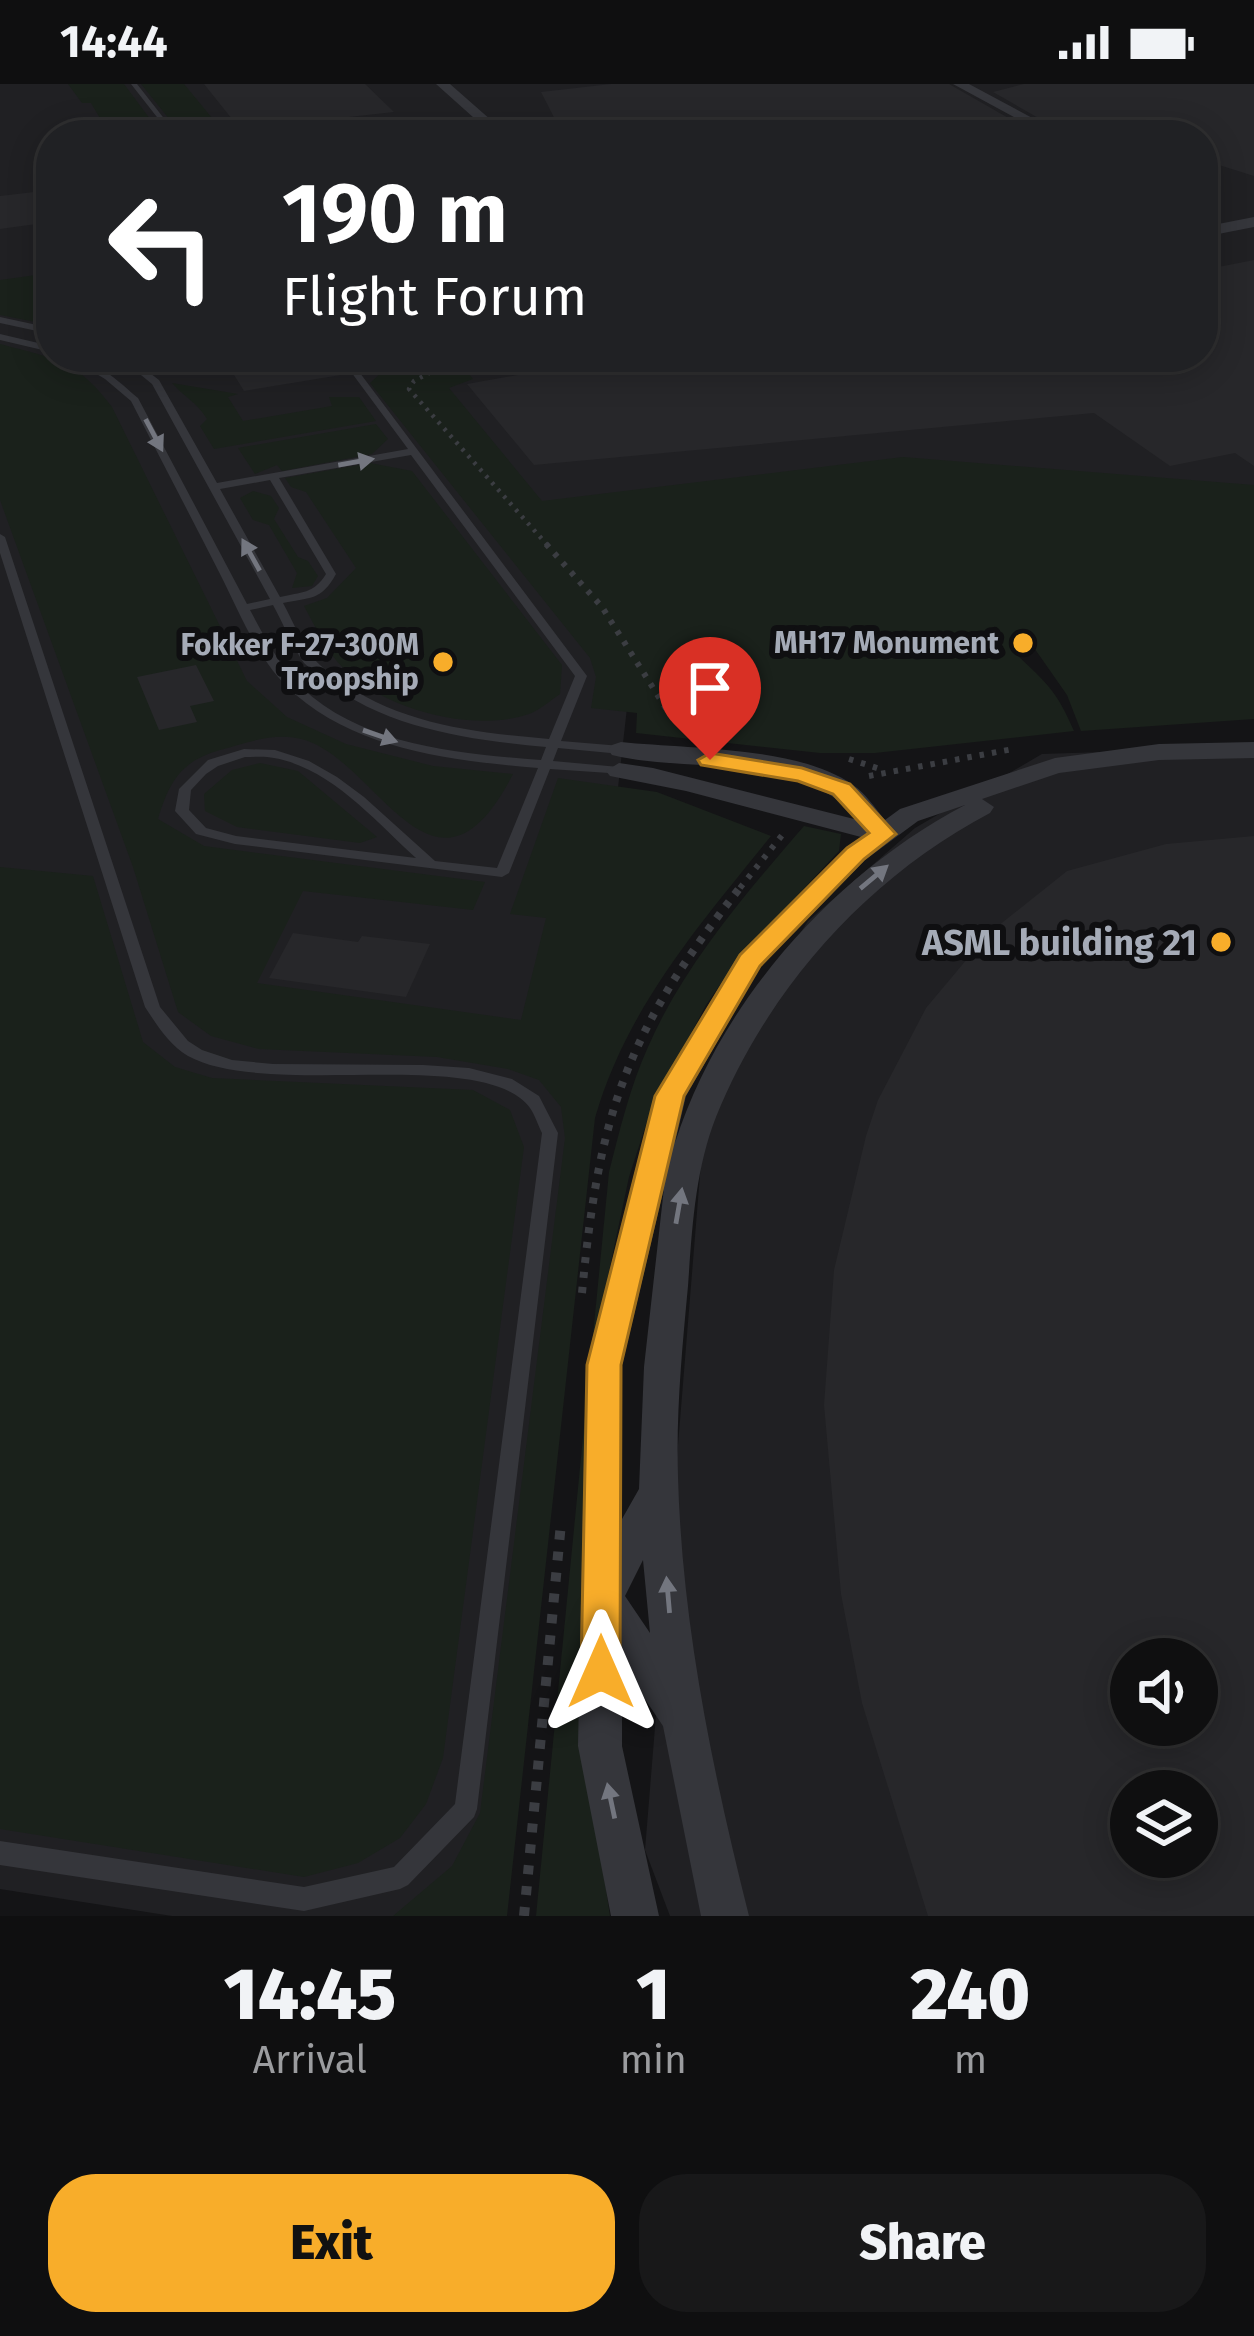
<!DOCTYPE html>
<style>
:root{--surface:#0f0f10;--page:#181819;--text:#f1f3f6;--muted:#9b9c9f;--line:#2f2f30;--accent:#f8ad2a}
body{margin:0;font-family:"Fira Sans",sans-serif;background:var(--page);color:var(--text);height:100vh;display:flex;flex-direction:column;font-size:45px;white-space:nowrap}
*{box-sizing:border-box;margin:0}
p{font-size:39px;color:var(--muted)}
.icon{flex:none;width:66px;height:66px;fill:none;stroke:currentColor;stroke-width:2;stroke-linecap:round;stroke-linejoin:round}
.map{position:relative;height:1832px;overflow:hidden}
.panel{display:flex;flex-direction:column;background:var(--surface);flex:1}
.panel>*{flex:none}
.top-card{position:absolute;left:36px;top:36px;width:1182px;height:252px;border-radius:48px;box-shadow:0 6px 30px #0003,0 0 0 3px var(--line);background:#202124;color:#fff;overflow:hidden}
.buttons{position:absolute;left:1110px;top:1554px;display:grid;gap:24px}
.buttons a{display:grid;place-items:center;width:108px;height:108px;border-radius:50%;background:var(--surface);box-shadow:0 6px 30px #0003,0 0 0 3px var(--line);font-size:60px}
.pin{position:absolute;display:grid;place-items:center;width:102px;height:102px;color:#fff;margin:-123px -51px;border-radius:50% 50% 50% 0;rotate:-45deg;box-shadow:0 0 12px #0007}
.pin .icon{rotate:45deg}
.me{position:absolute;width:132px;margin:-66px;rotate:0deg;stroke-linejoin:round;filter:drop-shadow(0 0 9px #0008)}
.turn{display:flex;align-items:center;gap:42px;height:252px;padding:0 48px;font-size:54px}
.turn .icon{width:156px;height:156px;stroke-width:2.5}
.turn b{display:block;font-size:84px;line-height:102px}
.eta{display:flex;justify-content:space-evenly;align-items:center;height:204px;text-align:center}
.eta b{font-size:72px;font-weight:800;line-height:84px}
.action{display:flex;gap:24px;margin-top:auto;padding:24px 48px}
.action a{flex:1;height:138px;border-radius:48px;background:var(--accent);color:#111;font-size:48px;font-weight:800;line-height:138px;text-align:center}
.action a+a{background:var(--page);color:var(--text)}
.status{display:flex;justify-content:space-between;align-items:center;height:84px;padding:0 60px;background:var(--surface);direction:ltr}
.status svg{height:33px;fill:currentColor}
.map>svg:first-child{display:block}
</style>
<div class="status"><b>14:44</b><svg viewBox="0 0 49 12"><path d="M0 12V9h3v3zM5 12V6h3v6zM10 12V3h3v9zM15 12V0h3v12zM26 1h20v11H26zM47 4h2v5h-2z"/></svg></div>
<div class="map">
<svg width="1254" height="1832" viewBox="0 0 1254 1832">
<rect width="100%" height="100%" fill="#141416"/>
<path fill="#202023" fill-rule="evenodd" d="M 0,0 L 148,0 L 188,51 L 51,51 L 51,273 L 1203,273 L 1203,51 L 218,51 L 173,0 L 1254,0 L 1254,418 L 543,427 L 393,279 L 380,290 L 629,606 L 491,1832 L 172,1832 L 0,1805 Z
M 1254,663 L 1254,1832 L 670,1832 L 645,1766 L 708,993 L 808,837 L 915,744 L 1042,670 ZM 1131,1575 L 1197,1575 L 1197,1641 L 1131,1641 ZM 1131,1707 L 1197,1707 L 1197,1773 L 1131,1773 Z"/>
<path fill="#1a211b" d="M 68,0 L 124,0 L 162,51 L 110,51 L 91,19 L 82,19 Z
M 141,0 L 184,0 L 226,51 L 182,51 Z
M 51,189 L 51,241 L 0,231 L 0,196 Z
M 0,260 C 56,275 77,276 112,323 L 247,597 L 287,633 L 346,660 L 433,682 L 513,690 C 434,844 377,673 301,655 C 274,648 246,659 220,666 C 181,677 169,698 158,735 L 204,762 L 485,798 L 473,826 L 303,807 L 257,899 L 521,936 L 546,834 L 510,830 L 558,694 L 657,708 L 771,752 C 700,840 627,923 595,1034 L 507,1832 L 393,1832 L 452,1782 L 480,1729 L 565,1054 L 561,1023 L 539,996 L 508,985 L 437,973 L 259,965 L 211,952 L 178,928 L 133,783 L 0,416 Z
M 419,273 L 456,273 L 473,295 L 449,304 L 542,417 L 903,373 L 1254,401 L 1254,635 L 1081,647 L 1067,611 L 1030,558 L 1015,557 L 1013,567 C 1045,598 1055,603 1074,647 L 875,669 L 820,669 L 636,649 L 637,629 L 591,624 L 596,593 L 590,574 L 370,299 L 394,277 Z
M 172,299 L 238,310 L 228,313 L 243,337 L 332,322 L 329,313 L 359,313 L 376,337 L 214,365 L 200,342 L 207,335 C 197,318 184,313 172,299 Z
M 376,340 L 388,355 L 372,370 L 282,387 L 277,381 L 255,390 L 238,364 Z
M 370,379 L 412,387 L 562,581 L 560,610 C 551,616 540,626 529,630 C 473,649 386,626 344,585 C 326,567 316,544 304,522 L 327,514 L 356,484 L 306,408 L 291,403 L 285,394 Z
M 253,407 L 271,412 L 279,424 L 274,435 L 298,473 L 308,477 L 318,492 L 312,502 L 292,504 L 297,489 L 269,441 L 253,436 L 240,414 Z
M 260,679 L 298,687 L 377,753 L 360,759 L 237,743 L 205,727 L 204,710 L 232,686 Z
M 804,742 L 841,750 L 839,767 L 738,875 L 706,921 L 651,1025 L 629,1093 L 604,1211 L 585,1664 L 610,1832 L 536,1832 L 609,1088 C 620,1045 630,1003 648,963 C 683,882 747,808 804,742 Z
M 0,783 L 93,792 L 143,958 L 175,983 L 212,994 L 473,1006 L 510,1026 L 524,1063 L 443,1674 L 426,1720 L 400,1754 L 358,1779 L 304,1793 L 0,1745 Z"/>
<path fill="#27272a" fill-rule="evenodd" d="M 204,0 L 365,0 L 394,28 L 240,45 Z
M 611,0 L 949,0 L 1038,51 L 563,51 L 541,8 Z
M 1024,0 L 1254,0 L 1254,92 L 1203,76 L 1203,51 L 1068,51 L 993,8 Z
M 51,106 L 51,138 L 0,145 L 0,112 Z
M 1254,176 L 1254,382 L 1235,369 L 1170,382 L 1094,329 L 534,381 L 467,300 L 619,273 L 1203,273 L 1203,186 Z
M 223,273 L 336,273 L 347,290 L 244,307 Z
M 196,581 L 214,617 L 190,622 L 197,638 L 159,646 L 137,593 Z
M 1254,752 L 1254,1832 L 928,1832 L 862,1619 L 841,1510 L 824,1321 L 834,1186 L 866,1052 L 878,1016 L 926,924 L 988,850 L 1067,787 L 1166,760 ZM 1131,1575 L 1197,1575 L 1197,1641 L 1131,1641 ZM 1131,1707 L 1197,1707 L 1197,1773 L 1131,1773 Z
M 293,849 L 358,858 L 362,852 L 430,860 L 406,913 L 269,894 Z"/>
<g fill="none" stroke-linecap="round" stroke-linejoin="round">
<path stroke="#3b3d42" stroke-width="4.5" stroke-dasharray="3 6" stroke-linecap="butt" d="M 444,273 L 448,279 L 414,297 L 409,305 L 549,463"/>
<path stroke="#3b3d42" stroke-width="6" stroke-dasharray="4.5 8" stroke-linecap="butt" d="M 546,460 L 602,523 L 667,626 L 695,646
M 849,675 L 880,685
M 869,692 L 1013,665
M 740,804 L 783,750"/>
<path stroke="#3b3d42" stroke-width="8" stroke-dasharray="6 9" stroke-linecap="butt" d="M 582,1209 C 599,1026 628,946 742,801"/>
<path stroke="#3b3d42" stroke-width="10" stroke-dasharray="9 12" stroke-linecap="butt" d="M 524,1832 L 561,1439"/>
<path fill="#35363b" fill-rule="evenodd" d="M 131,0 L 137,0 L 177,51 L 171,51 Z
M 0,233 L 51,244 L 51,250 L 0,239 Z
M 0,250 L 51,262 L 51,268 L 0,256 Z
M 68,273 C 94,273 119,298 138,314 L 247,520 L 270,515 L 152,300 L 119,273 L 129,273 L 159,296 L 217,399 L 408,365 L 340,273 L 349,273 L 351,276 L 394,273 L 354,281 L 587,592 L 561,657 L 621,662 L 627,666 L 621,670 L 558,664 L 553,677 L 619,683 L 625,687 L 624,690 L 550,685 L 509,789 L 502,793 L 235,760 L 196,750 L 175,727 L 179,705 L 208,676 L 244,665 L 275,666 L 309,677 L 337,693 L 364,713 L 435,777 L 497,784 L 538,684 C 456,677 361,667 296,611 C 259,580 241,531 219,488 C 190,431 160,374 131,317 L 105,295 ZM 411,371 L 575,592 L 549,655 C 477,649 396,640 337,594 C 330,588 321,583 315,576 C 302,561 293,537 283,519 C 311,513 321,517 336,490 L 279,394 ZM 270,396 L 326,490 C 314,510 301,508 280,513 L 220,405 ZM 273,521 C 283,539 292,562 304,579 C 310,585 319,591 326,597 C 387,645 471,656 546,663 L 541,676 C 461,670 364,662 302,604 C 279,581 265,554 250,526 ZM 245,673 C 255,673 265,672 274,674 C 331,684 376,738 416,774 L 236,752 L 206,744 L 189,726 L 191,706 L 206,690 L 218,682 Z
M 0,450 L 5,453 L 160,923 L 188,957 L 202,966 L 232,976 L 273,980 L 423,981 L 469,984 L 512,995 L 539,1012 L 558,1049 L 477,1725 L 474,1733 L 408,1801 L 400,1805 L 304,1827 L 0,1781 L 0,1757 L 304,1803 L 394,1783 L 455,1720 L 542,1049 C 538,1041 535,1031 530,1024 C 483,961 268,1016 188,972 C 169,961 157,941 145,923 L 0,469 Z"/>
<path fill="#35363b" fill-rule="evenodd" d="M 436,0 L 450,0 L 508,51 L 493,51 Z
M 953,0 L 969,0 L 1064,51 L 1047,51 Z
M 1254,133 L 1254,143 L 1203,153 L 1203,143 Z
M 621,658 C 686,665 799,662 853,701 C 866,710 875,724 885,736 L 900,725 L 1055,674 L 1159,660 L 1254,658 L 1254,674 L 1159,676 L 1059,689 L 982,715 L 994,723 L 990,729 C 867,794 769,903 716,1033 C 695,1086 692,1146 688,1202 C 682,1266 676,1329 678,1393 C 682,1541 713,1689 749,1832 L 701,1832 L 663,1642 L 622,1581 L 622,1662 L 659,1832 L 611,1832 L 578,1662 L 586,1281 L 654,1012 L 739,870 L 861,753 L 686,707 L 610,692 L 606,687 L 619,679 L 653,684 L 858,736 C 798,664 693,691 612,671 L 608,666 L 612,661 ZM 965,721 C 835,789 720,917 675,1059 L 686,1012 L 760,883 L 865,776 L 918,737 ZM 664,1104 L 644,1283 L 639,1405 L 622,1435 L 622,1281 ZM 643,1476 L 650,1549 L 625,1512 Z"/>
</g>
<defs><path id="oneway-solid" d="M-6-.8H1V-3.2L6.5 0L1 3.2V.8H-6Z" transform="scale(3)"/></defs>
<g fill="#73767f">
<use href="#oneway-solid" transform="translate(154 351) rotate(62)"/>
<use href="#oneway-solid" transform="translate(356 378) rotate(-10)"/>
<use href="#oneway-solid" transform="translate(251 471) rotate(-119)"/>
<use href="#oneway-solid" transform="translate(380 652) rotate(19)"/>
<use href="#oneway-solid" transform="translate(874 793) rotate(-40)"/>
<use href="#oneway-solid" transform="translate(679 1122) rotate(-80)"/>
<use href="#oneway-solid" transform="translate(668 1511) rotate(-95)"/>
<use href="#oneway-solid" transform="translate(611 1717) rotate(-102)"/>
</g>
<path fill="#f8ad2a" stroke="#a1701b" stroke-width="3" d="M 710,669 L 802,684 L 850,700 L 896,750 L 864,775 L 760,882 L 684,1012 L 621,1281 L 620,1588 L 615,1601 L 601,1607 L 587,1601 L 581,1588 L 587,1281 L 655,1012 L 740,871 L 847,764 L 869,749 L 833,710 L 798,697 L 701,681 L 698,676 Z"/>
<g fill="#f8ad2a" stroke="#0f0f11" stroke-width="4.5">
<circle cx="1023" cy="559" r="12"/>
<circle cx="443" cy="578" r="12"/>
<circle cx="1221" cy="858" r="12"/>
</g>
<g text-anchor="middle" stroke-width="12" stroke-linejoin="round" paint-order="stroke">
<g font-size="30" font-weight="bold" fill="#a5abb7" stroke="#0f0f11" text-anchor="end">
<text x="999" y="569">MH17 Monument</text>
<text x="419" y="571">Fokker F-27-300M<tspan x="419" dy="34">Troopship</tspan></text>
</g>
<g font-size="36" font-weight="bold" fill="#a5abb7" stroke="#0f0f11" text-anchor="end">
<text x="1197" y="871">ASML building 21</text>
</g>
</g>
</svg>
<div class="buttons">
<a><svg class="icon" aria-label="sound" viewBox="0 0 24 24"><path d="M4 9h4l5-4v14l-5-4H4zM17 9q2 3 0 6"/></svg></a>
<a><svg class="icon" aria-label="layers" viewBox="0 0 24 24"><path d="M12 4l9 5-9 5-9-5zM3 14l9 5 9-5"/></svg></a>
</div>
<div class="pin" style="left:710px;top:676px;background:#d93025"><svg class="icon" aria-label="arrive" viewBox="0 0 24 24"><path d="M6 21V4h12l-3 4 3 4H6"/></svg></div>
<svg class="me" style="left:601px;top:1588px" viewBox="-20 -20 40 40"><path d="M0-17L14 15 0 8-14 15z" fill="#f8ad2a" stroke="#fff" stroke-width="4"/></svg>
<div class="top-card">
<div class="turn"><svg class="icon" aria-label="left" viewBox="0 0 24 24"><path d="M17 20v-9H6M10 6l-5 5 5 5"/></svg><div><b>190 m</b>Flight Forum</div></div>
</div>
</div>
<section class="panel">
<div class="eta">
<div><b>14:45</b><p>Arrival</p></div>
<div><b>1</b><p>min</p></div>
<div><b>240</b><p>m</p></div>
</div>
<div class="action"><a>Exit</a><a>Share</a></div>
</section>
